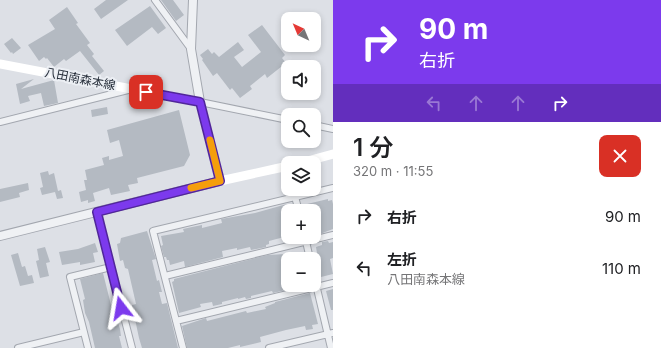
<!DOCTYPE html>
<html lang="ja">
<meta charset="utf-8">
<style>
:root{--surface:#fff;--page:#f2f2f2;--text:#202124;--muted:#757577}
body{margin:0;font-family:Inter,"Noto Sans JP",sans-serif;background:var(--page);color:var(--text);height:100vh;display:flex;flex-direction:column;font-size:15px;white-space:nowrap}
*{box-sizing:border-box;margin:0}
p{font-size:13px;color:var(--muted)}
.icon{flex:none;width:22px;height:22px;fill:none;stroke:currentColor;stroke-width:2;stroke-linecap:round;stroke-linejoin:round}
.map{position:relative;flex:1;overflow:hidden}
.panel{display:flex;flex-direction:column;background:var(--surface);width:328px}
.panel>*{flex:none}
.guide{background:#7c3aed;color:#fff;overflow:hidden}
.needle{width:26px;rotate:316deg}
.fabs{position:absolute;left:281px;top:12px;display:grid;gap:8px}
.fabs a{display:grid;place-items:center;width:40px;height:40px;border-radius:8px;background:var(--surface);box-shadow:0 2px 6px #0003;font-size:20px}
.pin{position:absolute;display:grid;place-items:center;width:34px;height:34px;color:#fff;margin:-17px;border-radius:8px;box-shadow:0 2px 6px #0006}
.me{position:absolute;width:44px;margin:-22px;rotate:346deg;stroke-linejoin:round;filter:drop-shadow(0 0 3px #0008)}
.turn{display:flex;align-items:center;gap:14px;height:84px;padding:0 20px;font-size:18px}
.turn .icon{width:52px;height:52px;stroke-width:2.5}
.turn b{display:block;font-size:28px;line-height:34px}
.lanes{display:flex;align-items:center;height:38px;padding:0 20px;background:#0003;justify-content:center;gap:20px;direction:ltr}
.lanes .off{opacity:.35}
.round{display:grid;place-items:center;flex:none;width:42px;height:42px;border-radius:8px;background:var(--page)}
.headline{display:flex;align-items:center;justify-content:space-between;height:68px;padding:0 20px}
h1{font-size:24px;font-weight:600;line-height:30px}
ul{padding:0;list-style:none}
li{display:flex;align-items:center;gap:12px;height:52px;padding:0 20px}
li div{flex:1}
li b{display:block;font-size:15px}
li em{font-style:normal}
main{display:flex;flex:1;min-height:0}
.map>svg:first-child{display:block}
</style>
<main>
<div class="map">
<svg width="333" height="348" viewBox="0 0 333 348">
<rect width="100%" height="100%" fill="#dde0e6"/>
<path fill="#b4bac2" d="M 106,0 L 128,0 L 101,19 L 94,9 Z
M 161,0 L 173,0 L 184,15 L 176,21 Z
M 150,6 L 166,28 L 158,34 L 152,27 L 127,46 L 115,30 Z
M 67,7 L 78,23 L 76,24 L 90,43 L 87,45 L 94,54 L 92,56 L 104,71 L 99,75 L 80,51 L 66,61 L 64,59 L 54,67 L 47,58 L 46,59 L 44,57 L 39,61 L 28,45 L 55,29 L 49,20 Z
M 262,25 L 285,55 L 282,58 L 286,63 L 267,78 L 265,74 L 250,86 L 252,89 L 240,98 L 232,88 L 230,90 L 217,73 L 213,76 L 202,60 L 203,59 L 200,55 L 208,49 L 212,54 L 214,52 L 219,57 L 238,42 L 244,50 L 234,57 L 242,67 L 261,52 L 248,35 Z
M 12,38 L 21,48 L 13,54 L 12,52 L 11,53 L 4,44 Z
M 34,79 L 21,89 L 54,80 L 58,103 L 44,106 L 41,93 L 28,96 L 30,101 L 20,104 L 16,84 Z
M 107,107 L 108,114 L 92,117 L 91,110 Z
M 179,110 L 190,155 L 184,166 L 137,178 L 138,183 L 128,185 L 130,191 L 111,195 L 109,188 L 93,193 L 95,201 L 88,203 L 88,200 L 81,202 L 79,192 L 86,190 L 84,180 L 87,180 L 85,170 L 104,165 L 102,158 L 109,156 L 109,160 L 123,156 L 119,140 L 110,143 L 107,130 Z
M 48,171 L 49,175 L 54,173 L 58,191 L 61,190 L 63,198 L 57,199 L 55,192 L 42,195 L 40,188 L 43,187 L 40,173 Z
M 28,183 L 29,190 L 19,193 L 20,197 L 0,202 L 0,189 Z
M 328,199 L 328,201 L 332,200 L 333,204 L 333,229 L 320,234 L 319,231 L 314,232 L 314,211 L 305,211 L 303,205 Z
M 287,204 L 289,211 L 288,236 L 269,241 L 269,244 L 266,245 L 266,247 L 251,250 L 250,247 L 237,250 L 237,248 L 222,251 L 223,257 L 185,267 L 184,261 L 170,265 L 169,260 L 167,260 L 166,257 L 164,257 L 161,246 L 163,245 L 161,236 L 184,232 L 183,229 L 192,227 L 202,225 L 202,228 L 222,223 L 221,219 L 255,213 Z
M 147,231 L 156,259 L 152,260 L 157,281 L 159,280 L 162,292 L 159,292 L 162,304 L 167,303 L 178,348 L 142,348 L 139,338 L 132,305 L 136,304 L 128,269 L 125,268 L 123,260 L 120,261 L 117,244 L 120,243 L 121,238 Z
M 328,241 L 329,243 L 333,242 L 333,258 L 330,259 L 333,274 L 321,277 L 316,247 L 322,245 L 322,242 Z
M 95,243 L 98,252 L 93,253 L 95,262 L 80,265 L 80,262 L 62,265 L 59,252 L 78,249 Z
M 45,247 L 50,262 L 46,263 L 49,276 L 40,278 L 36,261 L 39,260 L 37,249 Z
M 299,252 L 300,259 L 288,259 L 288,285 L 306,285 L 273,293 L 272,291 L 251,296 L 251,298 L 246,299 L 245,297 L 238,299 L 238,298 L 222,302 L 222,304 L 213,306 L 212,302 L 200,304 L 201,307 L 179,313 L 172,282 L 174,281 L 174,279 L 268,255 L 285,254 L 285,255 Z
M 18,253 L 22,267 L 25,266 L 28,276 L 32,275 L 34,283 L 20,286 L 11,255 Z
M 103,273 L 113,313 L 115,313 L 120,329 L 121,336 L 119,336 L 122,348 L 95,348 L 89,322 L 85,313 L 83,300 L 85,299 L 80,279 Z
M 333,289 L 333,310 L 331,310 L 326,291 Z
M 310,293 L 318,324 L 312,325 L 313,329 L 306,330 L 305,326 L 286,330 L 260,337 L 261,342 L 240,347 L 240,345 L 228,348 L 187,348 L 182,326 L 206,318 L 207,321 L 246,311 L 247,313 L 266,309 L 265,307 L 275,303 L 275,302 Z"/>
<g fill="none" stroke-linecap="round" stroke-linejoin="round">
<g stroke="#a3a7af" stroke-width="8">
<path id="minor" d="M 155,0 L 191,49
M 200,102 L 288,120
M 0,122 L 128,90
M 314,125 L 333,129
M 295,197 L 299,211
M 97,212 L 132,348
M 305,237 L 310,259
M 165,276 L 333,235
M 314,276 L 331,348
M 176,321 L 333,283
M 18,348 L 84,332
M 88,348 L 70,277 L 111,267
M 183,348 L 153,231 L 333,188
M 269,348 L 333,333"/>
</g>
<g stroke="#a3a7af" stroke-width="10">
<path id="tertiary" d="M 193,0 L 191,49 L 200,102
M 0,236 L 220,181"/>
</g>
<use href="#minor" stroke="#eff1f4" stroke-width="6"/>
<use href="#tertiary" stroke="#eff1f4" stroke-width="8"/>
<path stroke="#fff" stroke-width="9" d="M 0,64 L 200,102 L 220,181 L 288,166
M 300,163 L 333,154"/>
</g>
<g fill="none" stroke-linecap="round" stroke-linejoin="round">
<g stroke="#51269a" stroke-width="10">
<path id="route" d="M 121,308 L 97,212 L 220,181 L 200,102 L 146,92"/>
</g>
<use href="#route" stroke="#7c3aed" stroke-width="7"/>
<path stroke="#f59e0b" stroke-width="7" d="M 191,188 L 220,181 L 210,140"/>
</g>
<g text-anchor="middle" stroke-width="4" stroke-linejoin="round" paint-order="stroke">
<g font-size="12" fill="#272f3b" stroke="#eceff4">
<text transform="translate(80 79) rotate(11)" y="4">八田南森本線</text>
</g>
</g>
</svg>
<div class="fabs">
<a><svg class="needle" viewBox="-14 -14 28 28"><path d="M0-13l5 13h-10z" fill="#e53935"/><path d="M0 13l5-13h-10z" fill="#757577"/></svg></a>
<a><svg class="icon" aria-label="sound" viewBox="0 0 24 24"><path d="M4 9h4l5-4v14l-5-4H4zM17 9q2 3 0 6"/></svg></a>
<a><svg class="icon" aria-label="search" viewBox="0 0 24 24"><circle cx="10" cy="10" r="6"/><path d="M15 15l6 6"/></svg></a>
<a><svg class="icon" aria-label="layers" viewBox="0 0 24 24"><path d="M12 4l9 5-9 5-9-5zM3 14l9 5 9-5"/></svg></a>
<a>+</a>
<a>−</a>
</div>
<div class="pin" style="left:146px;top:92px;background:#d93025"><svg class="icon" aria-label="arrive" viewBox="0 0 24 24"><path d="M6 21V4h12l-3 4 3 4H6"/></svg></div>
<svg class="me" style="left:121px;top:308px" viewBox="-20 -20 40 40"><path d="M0-17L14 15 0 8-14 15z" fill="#7c3aed" stroke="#fff" stroke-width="4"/></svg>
</div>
<section class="panel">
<div class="guide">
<div class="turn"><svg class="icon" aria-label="right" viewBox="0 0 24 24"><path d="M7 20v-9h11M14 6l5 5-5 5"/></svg><div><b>90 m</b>右折</div></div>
<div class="lanes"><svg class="icon off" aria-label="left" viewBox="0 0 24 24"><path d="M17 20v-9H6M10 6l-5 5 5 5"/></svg><svg class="icon off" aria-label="ahead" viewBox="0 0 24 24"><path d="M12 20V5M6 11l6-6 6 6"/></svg><svg class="icon off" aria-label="ahead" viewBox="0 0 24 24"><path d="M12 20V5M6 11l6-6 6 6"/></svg><svg class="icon" aria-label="right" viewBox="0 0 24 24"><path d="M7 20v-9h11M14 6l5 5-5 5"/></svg></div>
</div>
<div class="headline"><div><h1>1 分</h1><p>320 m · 11:55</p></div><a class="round" style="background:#d93025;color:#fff"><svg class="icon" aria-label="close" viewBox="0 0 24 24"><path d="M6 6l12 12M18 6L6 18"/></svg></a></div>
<ul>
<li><svg class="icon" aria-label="right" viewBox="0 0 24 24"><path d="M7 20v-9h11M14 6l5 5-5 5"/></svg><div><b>右折</b></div><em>90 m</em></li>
<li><svg class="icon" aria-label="left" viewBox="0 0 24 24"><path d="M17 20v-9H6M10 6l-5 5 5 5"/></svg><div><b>左折</b><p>八田南森本線</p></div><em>110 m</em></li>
</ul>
</section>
</main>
